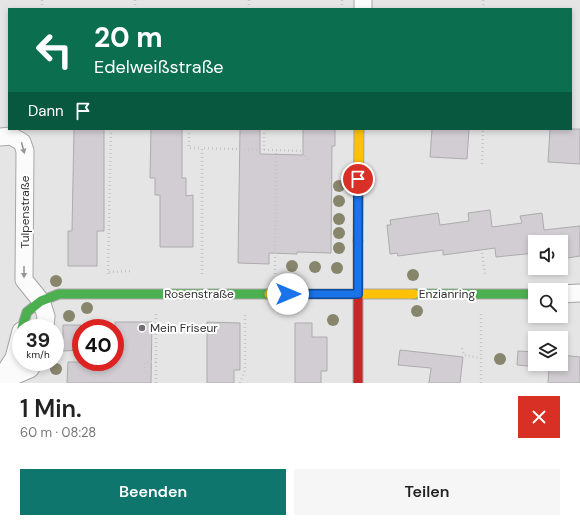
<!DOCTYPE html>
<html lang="de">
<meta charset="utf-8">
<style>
:root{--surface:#fff;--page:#f6f6f6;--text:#222;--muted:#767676;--accent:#0f766e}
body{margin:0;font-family:"DM Sans",sans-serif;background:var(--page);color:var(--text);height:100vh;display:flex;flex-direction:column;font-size:15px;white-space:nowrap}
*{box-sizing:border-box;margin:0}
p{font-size:13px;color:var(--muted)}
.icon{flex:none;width:22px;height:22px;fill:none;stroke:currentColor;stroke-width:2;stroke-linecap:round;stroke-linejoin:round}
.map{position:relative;height:383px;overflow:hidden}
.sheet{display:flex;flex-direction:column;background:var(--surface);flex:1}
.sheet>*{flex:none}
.hud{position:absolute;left:8px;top:8px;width:564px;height:122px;border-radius:0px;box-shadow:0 2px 6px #0003;background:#0b6e4f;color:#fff;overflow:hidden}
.tools{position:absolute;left:528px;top:235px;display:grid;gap:8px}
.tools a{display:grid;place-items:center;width:40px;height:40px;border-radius:0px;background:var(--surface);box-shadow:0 2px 6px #0003;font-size:20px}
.speed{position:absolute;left:12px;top:319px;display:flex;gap:8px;font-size:20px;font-weight:700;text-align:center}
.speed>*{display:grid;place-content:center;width:52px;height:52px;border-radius:50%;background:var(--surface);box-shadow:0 2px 6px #0003;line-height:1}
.speed small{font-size:10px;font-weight:400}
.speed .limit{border:6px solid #d22;background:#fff;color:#111}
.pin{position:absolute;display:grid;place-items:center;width:34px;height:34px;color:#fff;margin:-17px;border:2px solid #fff;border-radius:50%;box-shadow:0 1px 4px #0007}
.me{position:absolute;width:44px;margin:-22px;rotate:90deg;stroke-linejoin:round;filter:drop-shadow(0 0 3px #0008)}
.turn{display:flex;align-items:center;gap:14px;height:84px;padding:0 20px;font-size:18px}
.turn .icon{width:52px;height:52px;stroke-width:2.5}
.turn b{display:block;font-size:28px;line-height:34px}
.then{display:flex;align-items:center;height:38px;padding:0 20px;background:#0003;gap:8px;font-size:15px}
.round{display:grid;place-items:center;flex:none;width:42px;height:42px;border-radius:0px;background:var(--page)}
.headline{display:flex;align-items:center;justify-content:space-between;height:68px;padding:0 20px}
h1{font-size:24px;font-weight:600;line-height:30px}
.action{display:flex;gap:8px;margin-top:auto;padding:8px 20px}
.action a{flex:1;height:46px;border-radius:0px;background:var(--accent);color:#fff;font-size:16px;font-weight:600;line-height:46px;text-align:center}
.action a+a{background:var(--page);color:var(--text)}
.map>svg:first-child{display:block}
</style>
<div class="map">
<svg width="580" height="383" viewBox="0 0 580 383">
<rect width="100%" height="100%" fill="#e6e5e6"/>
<path fill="#d1cdd2" stroke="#acacac" d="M 74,129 L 104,129 L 104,231 L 97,231 L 97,266 L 68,266 L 68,231 L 72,231 Z
M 151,129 L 182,129 L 182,178 L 186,178 L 186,196 L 193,195 L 193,247 L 160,247 L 160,195 L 155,195 L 155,178 L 150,178 Z
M 240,129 L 260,129 L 260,154 L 303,155 L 303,129 L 335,129 L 335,146 L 332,146 L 331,253 L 297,252 L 297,254 L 269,253 L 269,264 L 238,263 Z
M 432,129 L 469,129 L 467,159 L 430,157 Z
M 550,129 L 580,129 L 580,164 L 548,162 Z
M 490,210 L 492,227 L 522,223 L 520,216 L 542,213 L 544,230 L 580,226 L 580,256 L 561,259 L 561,242 L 535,242 L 535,253 L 496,257 L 495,248 L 443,255 L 443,250 L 398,256 L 397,253 L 390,254 L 387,225 L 391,225 L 390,220 L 438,213 L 440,225 L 469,221 L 468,213 Z
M 115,322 L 152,322 L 151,383 L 67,383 L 68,362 L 115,362 Z
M 207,322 L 240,323 L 240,370 L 234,370 L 234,383 L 207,383 Z
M 295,323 L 312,323 L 312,337 L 327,337 L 327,371 L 321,371 L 321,383 L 295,383 Z
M 63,325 L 81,325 L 81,350 L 63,351 Z
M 400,350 L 463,357 L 460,383 L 429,383 L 431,368 L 398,365 Z
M 518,351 L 535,352 L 535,364 L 561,364 L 561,355 L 580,357 L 580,383 L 548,383 L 549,368 L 517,365 Z"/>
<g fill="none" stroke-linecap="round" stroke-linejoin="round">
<g stroke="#a7a6a7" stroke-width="19">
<path id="street" d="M 363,9 L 363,0
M 0,137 L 11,136 L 22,142 L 25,151 L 24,280 L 41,301 L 46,316 L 45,328
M 561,294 L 580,293
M 0,378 L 16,375 L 30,369 L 34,362
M 1,378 L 14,358 L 21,331"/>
</g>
<g stroke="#a7a6a7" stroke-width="11">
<path id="fast" d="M 414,294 L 535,294
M 22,328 L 27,312 L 41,301 L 59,294 L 269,294"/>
</g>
<g stroke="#a7a6a7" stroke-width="11">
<path id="slow" d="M 358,241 L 359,129
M 269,294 L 414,294"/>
</g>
<g stroke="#a7a6a7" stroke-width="11">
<path id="jam" d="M 358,241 L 358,383"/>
</g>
<path stroke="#c7c6c7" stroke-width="2.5" stroke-dasharray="1 3" stroke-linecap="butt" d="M 42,0 L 42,9
M 249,0 L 249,9
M 342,0 L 342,9
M 483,0 L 484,9
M 135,9 L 135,0
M 189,129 L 189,148 L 202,148
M 264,150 L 264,129
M 482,164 L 483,129
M 482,253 L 485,274
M 109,272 L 133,271
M 535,273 L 538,272 L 537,268
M 108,274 L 111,129
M 202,274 L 202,148 L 303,151 L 309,163
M 275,274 L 276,151
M 481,314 L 481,383
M 462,348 L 464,355 L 481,358
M 145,372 L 145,362 L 156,362
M 156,383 L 156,314
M 240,383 L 245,370 L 245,315"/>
<use href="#street" stroke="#fbfbfb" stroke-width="17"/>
<use href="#fast" stroke="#4caf50" stroke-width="9"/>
<use href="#slow" stroke="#ffc107" stroke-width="9"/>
<use href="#jam" stroke="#c62828" stroke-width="9"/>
</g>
<g fill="#87866d">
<circle cx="339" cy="186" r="6"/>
<circle cx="339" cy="201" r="6"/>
<circle cx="339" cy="219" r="6"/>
<circle cx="339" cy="233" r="6"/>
<circle cx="339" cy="248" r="6"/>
<circle cx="292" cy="266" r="6"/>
<circle cx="315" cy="267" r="6"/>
<circle cx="337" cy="268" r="6"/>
<circle cx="413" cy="275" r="6"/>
<circle cx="56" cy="281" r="6"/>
<circle cx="87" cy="308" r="6"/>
<circle cx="417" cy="311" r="6"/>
<circle cx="69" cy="316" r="6"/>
<circle cx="333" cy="320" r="6"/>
<circle cx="500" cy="359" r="6"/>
<circle cx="56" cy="369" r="6"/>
</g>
<defs><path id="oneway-solid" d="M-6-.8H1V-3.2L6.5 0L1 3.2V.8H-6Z"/></defs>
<g fill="#969696">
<use href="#oneway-solid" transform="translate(23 148) rotate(75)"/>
<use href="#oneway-solid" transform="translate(24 272) rotate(90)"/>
</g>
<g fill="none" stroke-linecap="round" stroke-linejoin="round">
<g stroke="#114b97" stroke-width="10">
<path id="route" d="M 288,294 L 358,294 L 358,179"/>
</g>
<use href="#route" stroke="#1a73e8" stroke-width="7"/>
</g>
<circle fill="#717071" stroke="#fff" stroke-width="1.5" cx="142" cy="328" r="4"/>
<g text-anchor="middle" stroke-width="4" stroke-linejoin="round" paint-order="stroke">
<g font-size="12" fill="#323132" stroke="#fff">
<text transform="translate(25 212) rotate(-90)" y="4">Tulpenstraße</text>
<text x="199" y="298">Rosenstraße</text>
<text x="447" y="298">Enzianring</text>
</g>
<g font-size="12" fill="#323132" stroke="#fff" text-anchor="start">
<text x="150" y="332">Mein Friseur</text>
</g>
</g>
</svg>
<div class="tools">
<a><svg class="icon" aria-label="sound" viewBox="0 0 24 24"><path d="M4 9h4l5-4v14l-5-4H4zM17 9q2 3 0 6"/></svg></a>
<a><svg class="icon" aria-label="search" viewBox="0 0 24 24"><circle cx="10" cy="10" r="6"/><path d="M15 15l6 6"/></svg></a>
<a><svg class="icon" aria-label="layers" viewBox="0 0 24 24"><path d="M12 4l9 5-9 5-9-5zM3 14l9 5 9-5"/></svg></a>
</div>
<div class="speed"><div>39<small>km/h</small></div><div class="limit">40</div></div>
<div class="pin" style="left:358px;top:179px;background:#d93025"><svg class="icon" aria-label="arrive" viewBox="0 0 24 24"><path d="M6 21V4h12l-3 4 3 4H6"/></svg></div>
<svg class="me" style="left:288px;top:294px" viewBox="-20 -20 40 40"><circle r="19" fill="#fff"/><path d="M0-13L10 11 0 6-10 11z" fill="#1a73e8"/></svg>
<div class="hud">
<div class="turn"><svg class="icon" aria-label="left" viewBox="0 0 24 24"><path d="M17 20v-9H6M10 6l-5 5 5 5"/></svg><div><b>20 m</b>Edelweißstraße</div></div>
<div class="then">Dann<svg class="icon" aria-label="arrive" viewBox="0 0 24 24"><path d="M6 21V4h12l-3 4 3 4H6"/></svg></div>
</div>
</div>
<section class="sheet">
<div class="headline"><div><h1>1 Min.</h1><p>60 m · 08:28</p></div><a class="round" style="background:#d93025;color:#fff"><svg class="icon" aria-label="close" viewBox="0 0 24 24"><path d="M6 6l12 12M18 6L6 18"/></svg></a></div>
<div class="action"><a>Beenden</a><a>Teilen</a></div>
</section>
